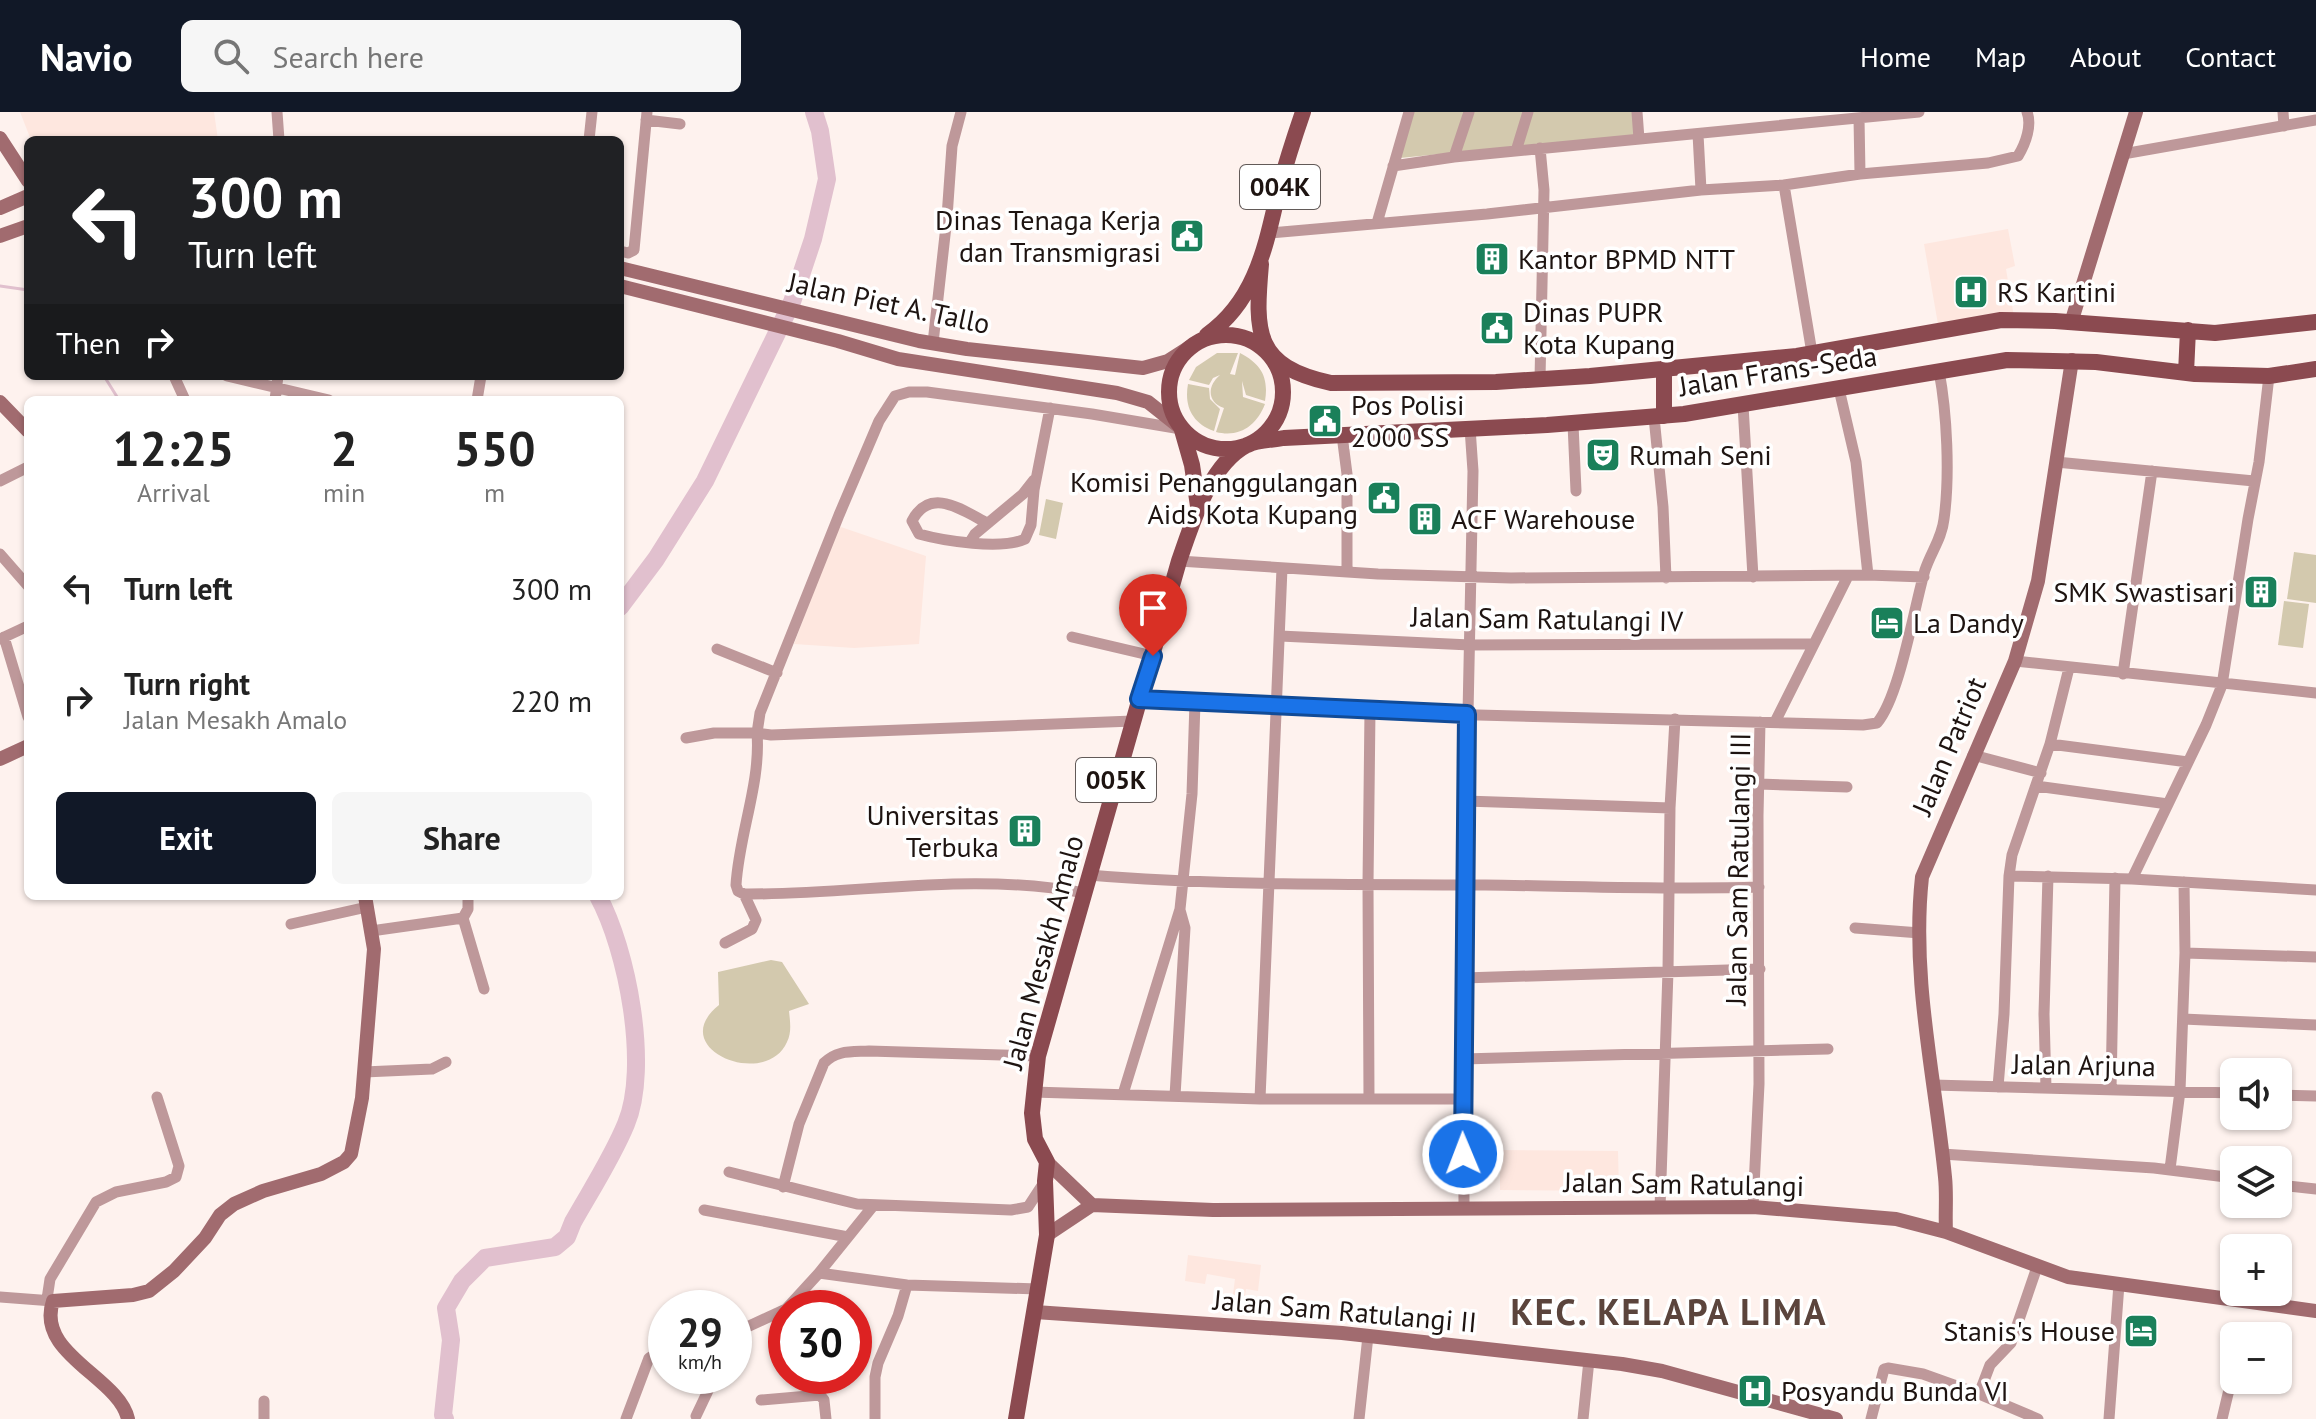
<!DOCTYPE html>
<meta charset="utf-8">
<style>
:root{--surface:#fff;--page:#f6f6f6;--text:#222;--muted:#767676;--accent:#111827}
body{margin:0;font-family:"PT Sans",sans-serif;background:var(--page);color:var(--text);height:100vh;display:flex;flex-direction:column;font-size:30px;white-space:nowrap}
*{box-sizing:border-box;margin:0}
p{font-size:26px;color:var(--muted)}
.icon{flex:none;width:44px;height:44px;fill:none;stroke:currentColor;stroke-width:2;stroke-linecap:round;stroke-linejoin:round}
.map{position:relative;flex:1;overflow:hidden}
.drawer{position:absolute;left:24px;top:284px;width:600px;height:504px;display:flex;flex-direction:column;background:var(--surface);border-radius:12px;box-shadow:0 2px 6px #0004}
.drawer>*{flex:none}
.top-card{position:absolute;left:24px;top:24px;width:600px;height:244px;border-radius:12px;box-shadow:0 2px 6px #0004;background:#202124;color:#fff;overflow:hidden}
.tools{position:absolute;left:2220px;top:946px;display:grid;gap:16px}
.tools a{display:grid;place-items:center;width:72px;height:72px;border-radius:12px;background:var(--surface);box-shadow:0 2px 6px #0004;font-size:40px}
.speed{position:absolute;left:648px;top:1178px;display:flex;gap:16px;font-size:40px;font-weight:700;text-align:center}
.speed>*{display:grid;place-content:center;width:104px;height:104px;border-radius:50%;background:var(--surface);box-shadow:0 2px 6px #0004;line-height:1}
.speed small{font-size:20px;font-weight:400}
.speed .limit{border:12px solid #d22;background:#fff;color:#111}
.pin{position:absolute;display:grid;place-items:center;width:68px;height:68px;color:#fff;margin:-82px -34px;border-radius:50% 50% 50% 0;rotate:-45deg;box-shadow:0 0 8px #0007}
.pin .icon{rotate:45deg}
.me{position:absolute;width:88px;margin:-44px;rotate:359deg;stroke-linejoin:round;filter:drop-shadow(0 0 6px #0008)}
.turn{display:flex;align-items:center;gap:28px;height:168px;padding:0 32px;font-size:36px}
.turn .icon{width:104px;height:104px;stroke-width:2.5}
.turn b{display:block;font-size:56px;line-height:68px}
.then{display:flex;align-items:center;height:76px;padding:0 32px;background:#0003;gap:16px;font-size:30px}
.eta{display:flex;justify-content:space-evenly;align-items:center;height:136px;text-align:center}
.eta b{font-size:48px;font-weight:800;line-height:56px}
.button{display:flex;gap:16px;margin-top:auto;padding:16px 32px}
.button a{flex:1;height:92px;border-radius:12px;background:var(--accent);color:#fff;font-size:32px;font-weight:800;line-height:92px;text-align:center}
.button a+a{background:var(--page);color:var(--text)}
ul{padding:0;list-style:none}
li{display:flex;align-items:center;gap:24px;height:112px;padding:0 32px}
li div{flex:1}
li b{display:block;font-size:30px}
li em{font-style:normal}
header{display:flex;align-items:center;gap:48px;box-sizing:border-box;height:112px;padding:0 40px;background:var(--accent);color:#fff}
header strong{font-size:38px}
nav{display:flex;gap:44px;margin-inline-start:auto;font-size:28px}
.search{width:560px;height:72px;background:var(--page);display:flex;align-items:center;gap:20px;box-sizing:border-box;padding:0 28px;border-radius:12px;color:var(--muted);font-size:30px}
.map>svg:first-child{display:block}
</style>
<header>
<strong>Navio</strong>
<div class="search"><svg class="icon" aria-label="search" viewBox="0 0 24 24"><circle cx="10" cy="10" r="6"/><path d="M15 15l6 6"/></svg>Search here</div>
<nav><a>Home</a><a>Map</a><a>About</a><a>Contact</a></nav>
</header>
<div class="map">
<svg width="2316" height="1307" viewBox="0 0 2316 1307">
<rect width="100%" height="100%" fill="#fef2ee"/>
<path fill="#fee7df" d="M 20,0 L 214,0 L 218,28 L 31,28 Z
M 2008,117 L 2015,154 L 2006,157 L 2014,205 L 1939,218 L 1924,132 Z
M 838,414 L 926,444 L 919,532 L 854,536 L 794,532 Z
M 1500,1038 L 1618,1039 L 1619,1079 L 1500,1078 Z
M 1188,1143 L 1261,1153 L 1258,1179 L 1246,1177 L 1243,1198 L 1231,1197 L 1235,1167 L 1207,1162 L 1205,1172 L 1185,1169 Z"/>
<path fill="#d3c9ae" d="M 1413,0 L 1633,0 L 1634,23 L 1400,46 Z
M 1217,241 L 1238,241 L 1230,262 L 1235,263 L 1240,241 C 1261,252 1269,265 1265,289 L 1246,283 L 1242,269 L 1243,285 L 1265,292 C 1257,313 1240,326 1216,320 L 1224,296 C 1207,290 1207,274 1220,263 L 1213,266 L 1209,273 L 1189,268 L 1196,255 Z
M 1188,272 L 1209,276 L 1210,287 L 1220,297 L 1214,319 C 1192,311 1184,294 1188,272 Z
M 1046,387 L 1063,391 L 1056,427 L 1039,423 Z
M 2294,440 L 2316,443 L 2316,491 L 2287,487 Z
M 2284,489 L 2309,492 L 2303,536 L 2278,533 Z
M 771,848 L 782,850 L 809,892 L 789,899 C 790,909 792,920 787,930 C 766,978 664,937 719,893 L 718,860 Z"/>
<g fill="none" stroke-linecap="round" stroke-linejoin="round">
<path stroke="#e1c0ce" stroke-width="3" d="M 0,174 L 28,178
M 104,264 L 119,288"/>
<path stroke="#e1c0ce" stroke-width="18" d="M 620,495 L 656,447 L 705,369 L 792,190 L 813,127 L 827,67 L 820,19 L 814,0
M 445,1307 L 443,1303 L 451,1228 L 446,1196 L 462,1169 L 485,1146 L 555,1135 L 567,1125 L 573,1110 C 591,1078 612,1046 626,1012 C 650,955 627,837 598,784"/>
<path stroke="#be989a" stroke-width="11" d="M 277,0 L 279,28
M 1637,0 L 1639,27
M 2283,0 L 2284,14
M 1859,6 L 1860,62
M 646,8 L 680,12
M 1698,22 L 1701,78
M 589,28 L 592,0
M 1540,36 L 1544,78 L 1540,267
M 1516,39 L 1528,0
M 2123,42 L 2316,8
M 1454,45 L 1469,0
M 1393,54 L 1454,45 L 1919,0
M 1784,73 L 1812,241
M 1377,111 L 1409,0
M 1270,121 L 1487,102 L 1701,78 L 1784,73 L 1860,62 L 1988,51 L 2018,44 C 2026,31 2032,13 2027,0
M 620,139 L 628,141 L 634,138 L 647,0
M 933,231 L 947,105 L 952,34 L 961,0
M 174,264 L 185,288
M 227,264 L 329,288
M 1839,277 L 1856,350 L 1868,463
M 275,288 L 278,264
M 477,288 L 481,264
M 1743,293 L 1753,465
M 1654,305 L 1663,395 L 1666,466
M 1573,312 L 1576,379
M 1342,323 L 1347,362 L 1347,460
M 2056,350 L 2254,369
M 0,369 L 28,355
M 987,411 C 962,398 930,374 912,409 L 919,422 C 944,429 1002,438 1025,427 L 1031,413 L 1034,378 L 1050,296
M 970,430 L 975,422 L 1023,382 L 1034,368
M 0,442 L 28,474
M 1179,449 L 1378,462 L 1511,466 L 1868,463 L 1924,465
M 1280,524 L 1470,533 L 1814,532
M 4,525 L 28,605
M 1072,525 L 1153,544
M 0,527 L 28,514
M 717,537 L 777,561
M 2015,549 L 2316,581
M 2123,562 L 2152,359
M 1139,587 L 1195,590
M 1133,609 L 771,623 L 757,621 L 760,601 L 839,403 L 879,309 L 895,284 L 909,280 L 927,280 L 1092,302 L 1181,317
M 1775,610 L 1848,464
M 686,626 L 714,621 L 757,621 C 761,671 739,722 736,773 L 738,779 L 744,782 L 756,808 L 752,817 L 725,831
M 2050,632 L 2188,650
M 1973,643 L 2041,661
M 1759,672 L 1847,675
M 2036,674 L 2168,692
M 1465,689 L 1670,696
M 1089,763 C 1221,774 1353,772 1485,773 C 1577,774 1667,778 1759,775
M 2009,764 L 2132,767 L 2316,778
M 2132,767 L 2206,613 L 2222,573 L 2248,407 L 2259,350 L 2269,264
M 2184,770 L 2185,841
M 744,782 C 857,783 971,759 1084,781
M 463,806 L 468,797 L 468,784
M 291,812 L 367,795
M 1855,816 L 1920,821
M 371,819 L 463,806 L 484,877
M 1463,866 L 1760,857
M 2183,907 L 2316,913
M 1463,947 L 1828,937
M 364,960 L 432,957 L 446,950
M 1933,973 L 2234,981
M 1998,975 L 2004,902 L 2009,764 L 2012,743 L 2050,632 L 2069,556
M 2046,976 L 2044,902 L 2048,764
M 2111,978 L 2115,766
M 1033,980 L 1260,987 L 1462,987
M 1123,982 L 1180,797 L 1192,682 L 1195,590 L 1439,602 L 1863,613 L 1877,611 C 1900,584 1914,495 1925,458 C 1931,440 1942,426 1944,407 C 1950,364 1947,301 1939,259
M 2278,983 L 2316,984
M 1175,984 L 1185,816 L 1180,798
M 1260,987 L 1282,456
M 1369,987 L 1368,772 L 1370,598
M 1942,1042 L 2154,1056 L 2234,1066
M 2170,1057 L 2180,979 L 2185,841 L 2316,845
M 729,1060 L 857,1092 L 1011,1098 L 1028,1095 L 1045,1069
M 2278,1073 L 2316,1077
M 783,1075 L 799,1012 L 824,951 C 837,938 851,940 869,939 L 1038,944
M 1753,1095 L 1759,972 L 1758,704 L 1760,610
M 1464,1096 L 1463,845 L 1473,359 L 1470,316
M 1660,1096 L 1668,859 L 1670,696 L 1675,607
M 704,1098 L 848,1125
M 819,1161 L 907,1173 L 1038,1177
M 0,1185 L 53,1189
M 47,1187 L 50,1167 L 96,1090 L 116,1080 L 166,1070 L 176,1065 L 179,1054 L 157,985
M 787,1196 L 819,1161 L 873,1094
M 734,1221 L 786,1197
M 1979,1282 L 2038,1307
M 761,1288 L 820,1283 L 824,1288 L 826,1307
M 264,1289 L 264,1307
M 696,1304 L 715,1264
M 626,1307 L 649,1246 L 666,1235
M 875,1307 L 875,1265 L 878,1251 L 898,1204 L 907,1173
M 1359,1307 L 1368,1224
M 1583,1307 L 1589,1248
M 1871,1307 L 1884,1257 L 1888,1256 L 1923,1262 L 1979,1282 L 1990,1253 L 2011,1231 L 2037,1155
M 2109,1307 L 2119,1172
M 2222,1307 L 2232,1265"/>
<path stroke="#a16b6f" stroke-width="14" d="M 0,26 L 28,69
M 0,96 L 28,84
M 0,124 L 28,114
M 620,156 L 919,229 L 967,237 L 1143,256 L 1168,249 L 1193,233
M 620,174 L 838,229 L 898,247 L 1117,281 L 1148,290 L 1182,317
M 2071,211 L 2136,0
M 0,290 L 28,319
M 0,647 L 28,634
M 1047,1050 L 1092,1093
M 1946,1120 C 1945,1101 1947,1083 1945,1065 C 1935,965 1911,866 1922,765 L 2015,549 L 2038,469 L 2072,248
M 1047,1123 L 1092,1093 L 1213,1098 L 1753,1095 L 1896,1107 L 1946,1120 L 2068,1165 L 2316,1199
M 1035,1200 L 1342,1221 L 1622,1252 L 1662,1259 L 1836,1307
M 128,1307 C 119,1265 35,1242 53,1189 L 133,1183 L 149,1179 L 174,1159 L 205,1126 L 220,1103 L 234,1092 L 263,1079 L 321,1062 L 344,1050 L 351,1042 L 362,986 L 374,837 L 365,784"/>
<path stroke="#8b4a50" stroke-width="16" d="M 1261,152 C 1255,221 1254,254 1331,271 L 1496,270 L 1590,264 L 1797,244 L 2001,208 L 2055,209 L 2215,221 L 2316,210
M1169 280a57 57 0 1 1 114 0a57 57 0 1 1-114 0Z
M 1207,223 C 1257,188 1266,131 1279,77 C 1286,51 1294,26 1303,0
M 2186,261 L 2188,218
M 1664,304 L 1664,256
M 1182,318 L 1192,353 L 1198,394
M 1016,1307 L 1047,1123 L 1045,1069 L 1047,1050 L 1035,1027 L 1032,1001 L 1038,944 L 1179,449 C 1192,412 1209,353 1247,333 C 1257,328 1273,328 1284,326 L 1547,313 L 1684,302 L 2007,248 L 2096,250 L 2195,262 L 2269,264 L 2316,257"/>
</g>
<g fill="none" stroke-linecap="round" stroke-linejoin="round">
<g stroke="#114b97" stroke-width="20">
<path id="route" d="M 1153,544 L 1139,587 L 1467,602 L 1463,1042"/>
</g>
<use href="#route" stroke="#1a73e8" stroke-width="14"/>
</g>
<defs>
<g id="civic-square" transform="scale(1.8)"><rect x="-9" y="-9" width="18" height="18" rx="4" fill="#1a805a" stroke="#fff"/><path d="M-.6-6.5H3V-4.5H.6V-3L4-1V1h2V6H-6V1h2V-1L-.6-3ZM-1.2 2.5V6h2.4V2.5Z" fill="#fff"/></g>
<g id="building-square" transform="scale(1.8)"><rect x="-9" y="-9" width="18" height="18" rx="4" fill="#1a805a" stroke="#fff"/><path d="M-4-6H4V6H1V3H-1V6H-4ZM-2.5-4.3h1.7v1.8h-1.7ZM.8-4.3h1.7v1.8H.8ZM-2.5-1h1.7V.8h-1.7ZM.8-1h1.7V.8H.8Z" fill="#fff"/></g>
<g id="hospital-square" transform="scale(1.8)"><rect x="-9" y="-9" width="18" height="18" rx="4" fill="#1a805a" stroke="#fff"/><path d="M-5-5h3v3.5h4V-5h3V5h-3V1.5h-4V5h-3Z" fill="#fff"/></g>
<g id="theatre-square" transform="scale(1.8)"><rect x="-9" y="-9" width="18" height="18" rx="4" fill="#1a805a" stroke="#fff"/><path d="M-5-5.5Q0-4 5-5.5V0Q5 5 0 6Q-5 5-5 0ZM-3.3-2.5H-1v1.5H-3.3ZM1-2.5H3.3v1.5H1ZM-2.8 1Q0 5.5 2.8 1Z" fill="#fff"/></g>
<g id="hotel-square" transform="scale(1.8)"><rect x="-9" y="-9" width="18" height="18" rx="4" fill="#1a805a" stroke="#fff"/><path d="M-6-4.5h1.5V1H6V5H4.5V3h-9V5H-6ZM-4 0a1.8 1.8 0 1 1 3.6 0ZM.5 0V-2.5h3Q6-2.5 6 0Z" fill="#fff"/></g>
</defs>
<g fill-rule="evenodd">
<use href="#civic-square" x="1187" y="124"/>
<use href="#building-square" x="1492" y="147"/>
<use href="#hospital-square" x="1971" y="180"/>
<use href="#civic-square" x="1497" y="216"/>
<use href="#civic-square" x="1325" y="309"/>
<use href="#theatre-square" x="1603" y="343"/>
<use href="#civic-square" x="1384" y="386"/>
<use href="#building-square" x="1425" y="407"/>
<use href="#building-square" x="2261" y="480"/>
<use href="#hotel-square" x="1887" y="511"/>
<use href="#building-square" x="1025" y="719"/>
<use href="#hotel-square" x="2141" y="1219"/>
<use href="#hospital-square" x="1755" y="1279"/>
</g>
<g text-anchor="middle" stroke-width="7" stroke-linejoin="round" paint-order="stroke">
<g fill="#fff" stroke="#625a58" stroke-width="2">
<rect x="1240" y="53" width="80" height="44" rx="6"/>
<rect x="1076" y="646" width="80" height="44" rx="6"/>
</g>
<g font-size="26" font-weight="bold" fill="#1e1411">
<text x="1280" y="84">004K</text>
<text x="1116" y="677">005K</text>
</g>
<g font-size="28" fill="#1e1411" stroke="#fff" text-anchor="start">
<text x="1161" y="118" text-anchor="end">Dinas Tenaga Kerja<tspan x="1161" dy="32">dan Transmigrasi</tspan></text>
<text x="1518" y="157">Kantor BPMD NTT</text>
<text x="1997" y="190">RS Kartini</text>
<text x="1523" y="210">Dinas PUPR<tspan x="1523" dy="32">Kota Kupang</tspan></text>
<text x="1351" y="303">Pos Polisi<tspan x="1351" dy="32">2000 SS</tspan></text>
<text x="1629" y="353">Rumah Seni</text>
<text x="1358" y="380" text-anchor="end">Komisi Penanggulangan<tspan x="1358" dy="32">Aids Kota Kupang</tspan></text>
<text x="1451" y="417">ACF Warehouse</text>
<text x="2235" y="490" text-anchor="end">SMK Swastisari</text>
<text x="1913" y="521">La Dandy</text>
<text x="999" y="713" text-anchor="end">Universitas<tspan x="999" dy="32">Terbuka</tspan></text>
<text x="2115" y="1229" text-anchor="end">Stanis's House</text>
<text x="1781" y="1289">Posyandu Bunda VI</text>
</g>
<g font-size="28" fill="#1e1411" stroke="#fff">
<text transform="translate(889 191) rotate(12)" y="10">Jalan Piet A. Tallo</text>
<text transform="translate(1778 259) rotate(-9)" y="10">Jalan Frans-Seda</text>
<text transform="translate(1547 507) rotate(1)" y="10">Jalan Sam Ratulangi IV</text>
<text transform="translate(1949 634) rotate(-67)" y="10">Jalan Patriot</text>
<text transform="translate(1738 757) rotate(-89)" y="10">Jalan Sam Ratulangi III</text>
<text transform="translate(1043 840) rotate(-75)" y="10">Jalan Mesakh Amalo</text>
<text transform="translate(2084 953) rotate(1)" y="10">Jalan Arjuna</text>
<text transform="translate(1684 1072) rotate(1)" y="10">Jalan Sam Ratulangi</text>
<text transform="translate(1345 1199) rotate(5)" y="10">Jalan Sam Ratulangi II</text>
</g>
<g font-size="36" font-weight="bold" letter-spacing="2" fill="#5b443c" stroke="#fff">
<text x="1669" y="1213">KEC. KELAPA LIMA</text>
</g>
</g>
</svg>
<div class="tools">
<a><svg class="icon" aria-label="sound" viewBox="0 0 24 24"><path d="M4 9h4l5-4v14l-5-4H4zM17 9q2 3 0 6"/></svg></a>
<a><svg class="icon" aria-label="layers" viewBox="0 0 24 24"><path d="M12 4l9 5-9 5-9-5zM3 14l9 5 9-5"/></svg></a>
<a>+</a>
<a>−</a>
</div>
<div class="speed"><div>29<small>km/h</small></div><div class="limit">30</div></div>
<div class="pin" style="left:1153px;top:544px;background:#d93025"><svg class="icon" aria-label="arrive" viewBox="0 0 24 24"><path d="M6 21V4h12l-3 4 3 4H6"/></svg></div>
<svg class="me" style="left:1463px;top:1042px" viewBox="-20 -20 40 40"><circle r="17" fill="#1a73e8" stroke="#fff" stroke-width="3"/><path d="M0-11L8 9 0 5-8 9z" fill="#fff"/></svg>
<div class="top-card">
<div class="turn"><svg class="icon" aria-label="left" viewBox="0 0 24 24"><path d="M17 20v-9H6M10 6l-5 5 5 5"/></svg><div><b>300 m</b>Turn left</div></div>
<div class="then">Then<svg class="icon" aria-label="right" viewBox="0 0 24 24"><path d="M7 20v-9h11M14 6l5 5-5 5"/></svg></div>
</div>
<section class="drawer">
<div class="eta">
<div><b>12:25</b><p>Arrival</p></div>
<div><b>2</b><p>min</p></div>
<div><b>550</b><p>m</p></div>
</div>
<ul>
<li><svg class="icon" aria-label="left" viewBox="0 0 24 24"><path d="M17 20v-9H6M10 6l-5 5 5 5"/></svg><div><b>Turn left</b></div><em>300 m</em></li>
<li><svg class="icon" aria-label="right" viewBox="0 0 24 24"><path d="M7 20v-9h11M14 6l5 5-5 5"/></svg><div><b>Turn right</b><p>Jalan Mesakh Amalo</p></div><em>220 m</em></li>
</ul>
<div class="button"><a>Exit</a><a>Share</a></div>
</section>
</div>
